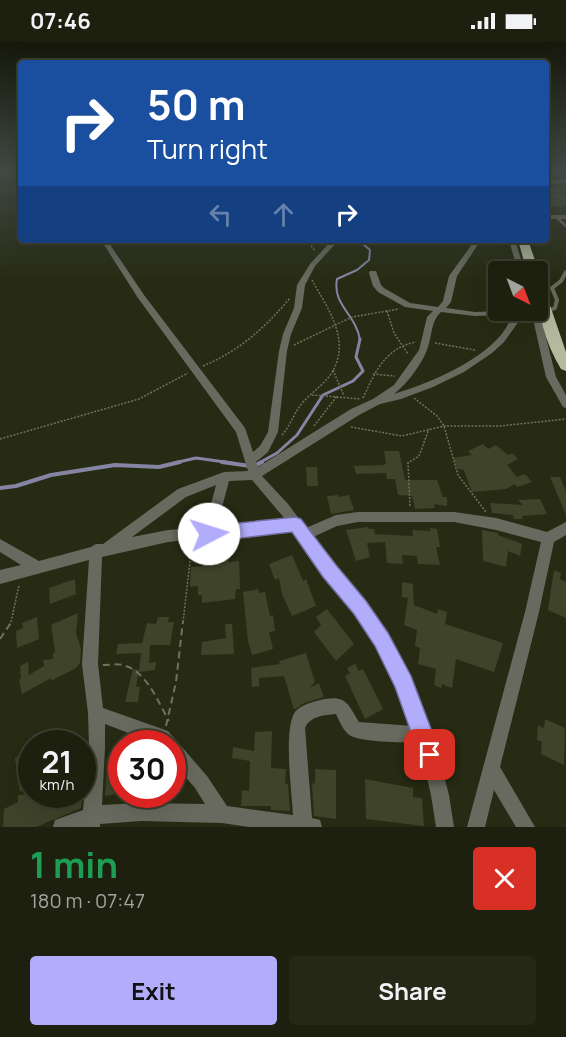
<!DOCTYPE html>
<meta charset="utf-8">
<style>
:root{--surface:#1d200e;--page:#252817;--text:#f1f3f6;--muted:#a0a39e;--line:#3b3e2e;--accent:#b1adfa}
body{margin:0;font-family:Manrope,sans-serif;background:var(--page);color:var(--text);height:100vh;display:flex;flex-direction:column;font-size:22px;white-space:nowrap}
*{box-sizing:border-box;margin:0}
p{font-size:20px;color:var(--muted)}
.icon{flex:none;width:33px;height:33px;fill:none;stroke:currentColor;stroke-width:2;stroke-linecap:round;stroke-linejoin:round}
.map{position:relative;height:785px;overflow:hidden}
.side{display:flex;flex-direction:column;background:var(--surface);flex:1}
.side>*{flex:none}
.guide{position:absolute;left:18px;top:18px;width:531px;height:183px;border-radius:6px;box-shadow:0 6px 24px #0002,0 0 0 2px var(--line);background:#1a4fa0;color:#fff;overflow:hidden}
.needle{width:39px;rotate:138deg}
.tools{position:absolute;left:488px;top:219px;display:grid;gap:12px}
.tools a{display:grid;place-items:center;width:60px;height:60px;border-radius:6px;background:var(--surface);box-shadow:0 6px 24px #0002,0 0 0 2px var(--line);font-size:30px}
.speed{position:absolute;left:18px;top:688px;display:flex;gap:12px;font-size:30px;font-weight:700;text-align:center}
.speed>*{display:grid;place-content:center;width:78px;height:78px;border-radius:50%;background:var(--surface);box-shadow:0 6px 24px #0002,0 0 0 2px var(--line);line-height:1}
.speed small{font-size:15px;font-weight:400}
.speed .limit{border:9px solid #d22;background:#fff;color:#111}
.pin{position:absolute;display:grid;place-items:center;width:51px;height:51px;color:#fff;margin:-26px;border-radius:12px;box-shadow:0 3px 9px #0006}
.me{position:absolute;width:66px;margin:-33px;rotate:85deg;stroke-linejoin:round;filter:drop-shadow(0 0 4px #0008)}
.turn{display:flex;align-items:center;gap:21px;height:126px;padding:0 30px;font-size:27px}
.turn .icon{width:78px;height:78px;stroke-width:2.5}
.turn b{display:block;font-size:42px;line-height:51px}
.lanes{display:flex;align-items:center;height:57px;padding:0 30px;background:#0003;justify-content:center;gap:30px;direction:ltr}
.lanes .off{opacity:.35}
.round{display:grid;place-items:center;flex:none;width:63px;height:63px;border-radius:6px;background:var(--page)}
.summary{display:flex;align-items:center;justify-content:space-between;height:102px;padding:0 30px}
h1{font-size:36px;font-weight:700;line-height:45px;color:#1e9e55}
.cta{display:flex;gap:12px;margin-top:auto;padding:12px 30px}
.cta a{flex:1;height:69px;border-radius:6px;background:var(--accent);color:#111;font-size:24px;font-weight:700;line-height:69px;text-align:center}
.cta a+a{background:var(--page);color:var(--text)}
.status{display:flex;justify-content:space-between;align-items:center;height:42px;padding:0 30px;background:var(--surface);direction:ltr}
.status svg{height:16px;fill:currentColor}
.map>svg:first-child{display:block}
</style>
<div class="status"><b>07:46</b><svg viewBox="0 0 49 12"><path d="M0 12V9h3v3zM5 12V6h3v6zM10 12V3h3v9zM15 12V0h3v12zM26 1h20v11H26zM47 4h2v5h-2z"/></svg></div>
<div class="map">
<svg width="566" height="785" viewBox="0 0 566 785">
<rect width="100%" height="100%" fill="#272b13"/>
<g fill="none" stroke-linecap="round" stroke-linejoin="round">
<path stroke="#8684a4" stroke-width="1.5" d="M 359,198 L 365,203"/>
<path stroke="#8684a4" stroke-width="2" d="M 360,298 C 356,272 332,263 337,237 L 357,228 L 369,218 L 370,208 L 363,202"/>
<path stroke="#8684a4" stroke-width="3" d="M 174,421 L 196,416 L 232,421
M 259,421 L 277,411 L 297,393 L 323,353 L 353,339 L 363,329 L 356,315 L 360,297"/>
<path stroke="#8684a4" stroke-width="4" d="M 222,420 L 250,424
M 256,423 L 262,420
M 0,446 L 16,444 L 51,433 L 115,423 L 159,425 L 180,420"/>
</g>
<path fill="#3f432a" d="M 566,143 L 566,162 L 562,166 L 546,162 L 546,145 Z
M 483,402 L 488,407 L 496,403 L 508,413 L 512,411 L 518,417 L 507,423 L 517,435 L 525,432 L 532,440 L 517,445 L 515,442 L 506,447 L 472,450 L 464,428 L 458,427 L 453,416 L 472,413 L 468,409 Z
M 384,409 L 399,409 L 405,438 L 437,438 L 443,455 L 447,455 L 447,464 L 434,462 L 435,466 L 415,467 L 412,454 L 398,453 L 395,437 L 387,437 L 386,431 L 356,432 L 354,424 L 384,423 L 386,421 Z
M 306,425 L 317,425 L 318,444 L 307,444 Z
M 550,435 L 560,435 L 566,449 L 566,473 Z
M 338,453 L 338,455 L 349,453 L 354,468 L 331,472 L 327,454 Z
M 540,457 L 547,472 L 522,474 L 523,477 L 514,477 L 513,473 L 492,471 L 490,461 L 523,463 L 518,458 Z
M 368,485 L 369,487 L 374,487 L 375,492 L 413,494 L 412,488 L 431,489 L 430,486 L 437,487 L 440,505 L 436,505 L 440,523 L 418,522 L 417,514 L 402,513 L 403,522 L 387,521 L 385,500 L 367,501 L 370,515 L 356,519 L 346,488 Z
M 482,488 L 498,491 L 498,493 L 522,502 L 520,514 L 508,509 L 506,525 L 483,519 Z
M 228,508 L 228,520 L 239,519 L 240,547 L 236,547 L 235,557 L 202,561 L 202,553 L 198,553 L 198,544 L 190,545 L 191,525 L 203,524 L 204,510 Z
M 292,513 L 303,539 L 306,537 L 316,564 L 292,574 L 282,552 L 279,536 L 275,538 L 269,522 Z
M 554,528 L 561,531 L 560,537 L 566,540 L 566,576 L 548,568 Z
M 75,537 L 76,552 L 50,562 L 49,546 Z
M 402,540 L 413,542 L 414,563 L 437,572 L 438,567 L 447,570 L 445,582 L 503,601 L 494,630 L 456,617 L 452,646 L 442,642 L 441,646 L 434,643 L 436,627 L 418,622 L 420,606 L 415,604 L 417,588 L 404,583 L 408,556 L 402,555 Z
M 258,547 L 259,551 L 265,550 L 270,574 L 273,573 L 275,589 L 269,590 L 273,607 L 252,613 L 248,599 L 243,550 Z
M 327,567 L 354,602 L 336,619 L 314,590 L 321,583 L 316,575 Z
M 78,571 L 76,591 L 81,607 L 80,621 L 76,626 L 51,639 L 51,636 L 22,652 L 19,638 L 21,636 L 20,624 L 28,620 L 29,633 L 44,624 L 43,618 L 53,617 L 53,612 L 55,610 L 51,583 Z
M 37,575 L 39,597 L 17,606 L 16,589 L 23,586 L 22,581 Z
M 158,575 L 169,575 L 168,580 L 174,580 L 170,603 L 150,603 L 149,621 L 156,620 L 155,628 L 139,630 L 141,611 L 116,612 L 118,602 L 142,601 L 147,581 L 156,582 Z
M 225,582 L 232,582 L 234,612 L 201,613 L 202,600 L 226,596 Z
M 306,611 L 315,640 L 310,646 L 319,641 L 324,655 L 304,661 L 294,668 L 284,634 L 259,636 L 259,644 L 252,645 L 251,626 L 280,622 L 279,619 Z
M 355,622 L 359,629 L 363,627 L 383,667 L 365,677 L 345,634 L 350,631 L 347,626 Z
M 133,627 L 139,628 L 136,645 L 140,645 L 138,660 L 125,660 Z
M 545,677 L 565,686 L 564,723 L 541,712 L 542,700 L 537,698 L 538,683 L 544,686 Z
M 272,689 L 271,726 L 286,727 L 285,742 L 288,742 L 290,769 L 271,768 L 271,764 L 241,764 L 242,748 L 249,749 L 250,719 L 232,716 L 233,705 L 254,709 L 255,690 Z
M 26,710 L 30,742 L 20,750 L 15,716 Z
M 122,715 L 122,751 L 105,754 L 107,718 Z
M 315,727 L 336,728 L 336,777 L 314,774 L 312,741 L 315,742 Z
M 365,737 L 413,746 L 413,755 L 422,756 L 424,784 L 366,777 Z
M 18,753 L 82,753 L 81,766 L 36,785 L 3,785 L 4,767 L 18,760 Z"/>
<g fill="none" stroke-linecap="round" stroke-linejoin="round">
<path stroke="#6f725e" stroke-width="1.5" stroke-dasharray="2 1.5" stroke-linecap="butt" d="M 546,152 L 566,157
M 307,198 L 315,209
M 387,269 L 394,291 L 408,312
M 435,301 L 475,308
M 294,303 L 352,275 L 399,267
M 203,324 C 239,309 265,286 290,256
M 333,328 L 344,354
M 373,332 L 395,334
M 312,353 L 361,357
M 363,356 C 375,330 385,306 416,300
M 414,356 L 437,374 L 444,384 L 458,433 L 486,470
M 314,384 L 337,354
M 351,385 L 402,394 L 444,384 L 500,384 L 566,377
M 282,393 C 291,383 295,368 305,358 C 314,349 324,342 331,332 C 352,299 328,267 312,238
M 0,397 L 139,357 L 188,331
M 410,464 L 408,421 L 419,414 L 429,387
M 11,580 L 19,543
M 183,580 L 192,502"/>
<path stroke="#6f725e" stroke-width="2" stroke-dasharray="7 4.5" stroke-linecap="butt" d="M 0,597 L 12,579
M 103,623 C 110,623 119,621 126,624 C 148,632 158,660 169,679
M 166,684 L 176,640 L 183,579"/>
<path stroke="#686a5f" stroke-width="3" d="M 556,175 L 566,184"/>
<path stroke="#686a5f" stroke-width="4" d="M 546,270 L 555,266 L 557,258 L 552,246 L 561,239 L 566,230"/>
<path fill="#686a5f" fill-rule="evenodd" d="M 0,129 L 11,129 L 0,133 Z
M 566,137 L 566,141 L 546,143 L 546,139 Z
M 546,173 L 566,173 L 566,177 L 546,177 Z
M 101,198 L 107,198 L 144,253 L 245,386 L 253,410 L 260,404 L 268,390 L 279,309 L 283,292 L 294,266 L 297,243 L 310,222 L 332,198 L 339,198 L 315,224 L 305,243 L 302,266 L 291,292 L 287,309 L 278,390 L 268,410 L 256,420 L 258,425 L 351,367 L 373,357 L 394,343 L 419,308 L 427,275 L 433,269 L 405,265 L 378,250 L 373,244 L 369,231 L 370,229 L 376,229 L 381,243 L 384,246 L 410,261 L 438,265 L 443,259 L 449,234 L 475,198 L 481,198 L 457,234 L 451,260 L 446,266 L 475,270 L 527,268 L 504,300 L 492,311 L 464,330 L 433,345 L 401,357 L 380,362 L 359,373 L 262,434 L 288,462 L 306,486 L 336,473 L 358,470 L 454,470 L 496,476 L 547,490 L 566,480 L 566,493 L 554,500 L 539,570 L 500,725 L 535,785 L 516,785 L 494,748 L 485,785 L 467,785 L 525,570 L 541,500 L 496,488 L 454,480 L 358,480 L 337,484 L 313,495 L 386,593 L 410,635 L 433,693 L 449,753 L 454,785 L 436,785 L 431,753 L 419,701 C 404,700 358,701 348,692 C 343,688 339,678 336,672 C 324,673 310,674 305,686 L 312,776 L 320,778 L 322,785 L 249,785 L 222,781 L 141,779 L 100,782 L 100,785 L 53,785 L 55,778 L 83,768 L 89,705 L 88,671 L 82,622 L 89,518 L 0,542 L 0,528 L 21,523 L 0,510 L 0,497 L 39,519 L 91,505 L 96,502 L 103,502 L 178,447 L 224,430 L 248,429 L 236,390 L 138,256 ZM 441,270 L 475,274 L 513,273 C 509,280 506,287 501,293 C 476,322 429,341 394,352 C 407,342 423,321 428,305 C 432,293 431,279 441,270 ZM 252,438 L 285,477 L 217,484 L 229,439 ZM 216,443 L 205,485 L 168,488 L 132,495 L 186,455 ZM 293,488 L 298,497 L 300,498 L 376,603 L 398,646 L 413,684 L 359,680 C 349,664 347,653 325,657 C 316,659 301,662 295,670 C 283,688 292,750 293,773 L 227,764 L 207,734 L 168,689 L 103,666 L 98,622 L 102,515 L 168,500 L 205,496 L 209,498 L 214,495 ZM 105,682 L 157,702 L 172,702 L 172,719 L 195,746 L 205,762 L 141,761 L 102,763 L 105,705 Z
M 509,198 L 515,198 L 525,230 L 518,230 Z
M 537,266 L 539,268 L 556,335 L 566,353 L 566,366 L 563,365 L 546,335 L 531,268 L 537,268 Z"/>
<path fill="#b4ba9f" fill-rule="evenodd" d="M 518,198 L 528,198 L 539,230 L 537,232 L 537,230 L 527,230 Z
M 537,239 L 543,243 L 566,310 L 566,329 L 561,327 C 545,301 537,270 537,239 Z"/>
</g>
<linearGradient id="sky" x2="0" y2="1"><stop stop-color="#15180a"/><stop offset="0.54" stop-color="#414a44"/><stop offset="1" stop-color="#414a44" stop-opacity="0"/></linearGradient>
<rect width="566" height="239" fill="url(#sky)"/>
<path fill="#b1adfa" stroke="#7370a2" stroke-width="1.5" d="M 296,475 L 301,477 L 336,523 L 366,559 L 388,591 L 411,634 L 441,713 L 438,721 L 430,724 L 422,721 L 395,645 L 375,604 L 354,572 L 323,535 L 292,490 L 209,500 L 203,497 L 201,492 L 203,487 L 209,484 Z"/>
</svg>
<div class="tools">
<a><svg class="needle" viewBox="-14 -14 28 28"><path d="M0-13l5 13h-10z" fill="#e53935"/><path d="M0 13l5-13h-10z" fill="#a0a39e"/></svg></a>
</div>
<div class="speed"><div>21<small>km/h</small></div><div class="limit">30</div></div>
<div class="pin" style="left:430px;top:713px;background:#d93025"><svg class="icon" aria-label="arrive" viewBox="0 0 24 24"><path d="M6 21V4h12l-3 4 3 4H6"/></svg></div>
<svg class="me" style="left:209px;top:492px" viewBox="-20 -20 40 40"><circle r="19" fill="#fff"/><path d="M0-13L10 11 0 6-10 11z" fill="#b1adfa"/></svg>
<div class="guide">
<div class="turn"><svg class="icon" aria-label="right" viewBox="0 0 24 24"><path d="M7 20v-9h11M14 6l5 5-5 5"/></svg><div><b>50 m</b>Turn right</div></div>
<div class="lanes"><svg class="icon off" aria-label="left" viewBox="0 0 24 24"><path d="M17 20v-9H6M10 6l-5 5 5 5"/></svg><svg class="icon off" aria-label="ahead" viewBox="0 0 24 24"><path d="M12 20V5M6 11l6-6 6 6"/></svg><svg class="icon" aria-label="right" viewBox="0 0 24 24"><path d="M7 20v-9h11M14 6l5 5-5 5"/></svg></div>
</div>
</div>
<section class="side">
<div class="summary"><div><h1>1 min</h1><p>180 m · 07:47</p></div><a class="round" style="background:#d93025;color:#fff"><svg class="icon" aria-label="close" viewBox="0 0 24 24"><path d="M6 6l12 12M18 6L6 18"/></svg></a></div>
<div class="cta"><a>Exit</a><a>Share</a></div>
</section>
